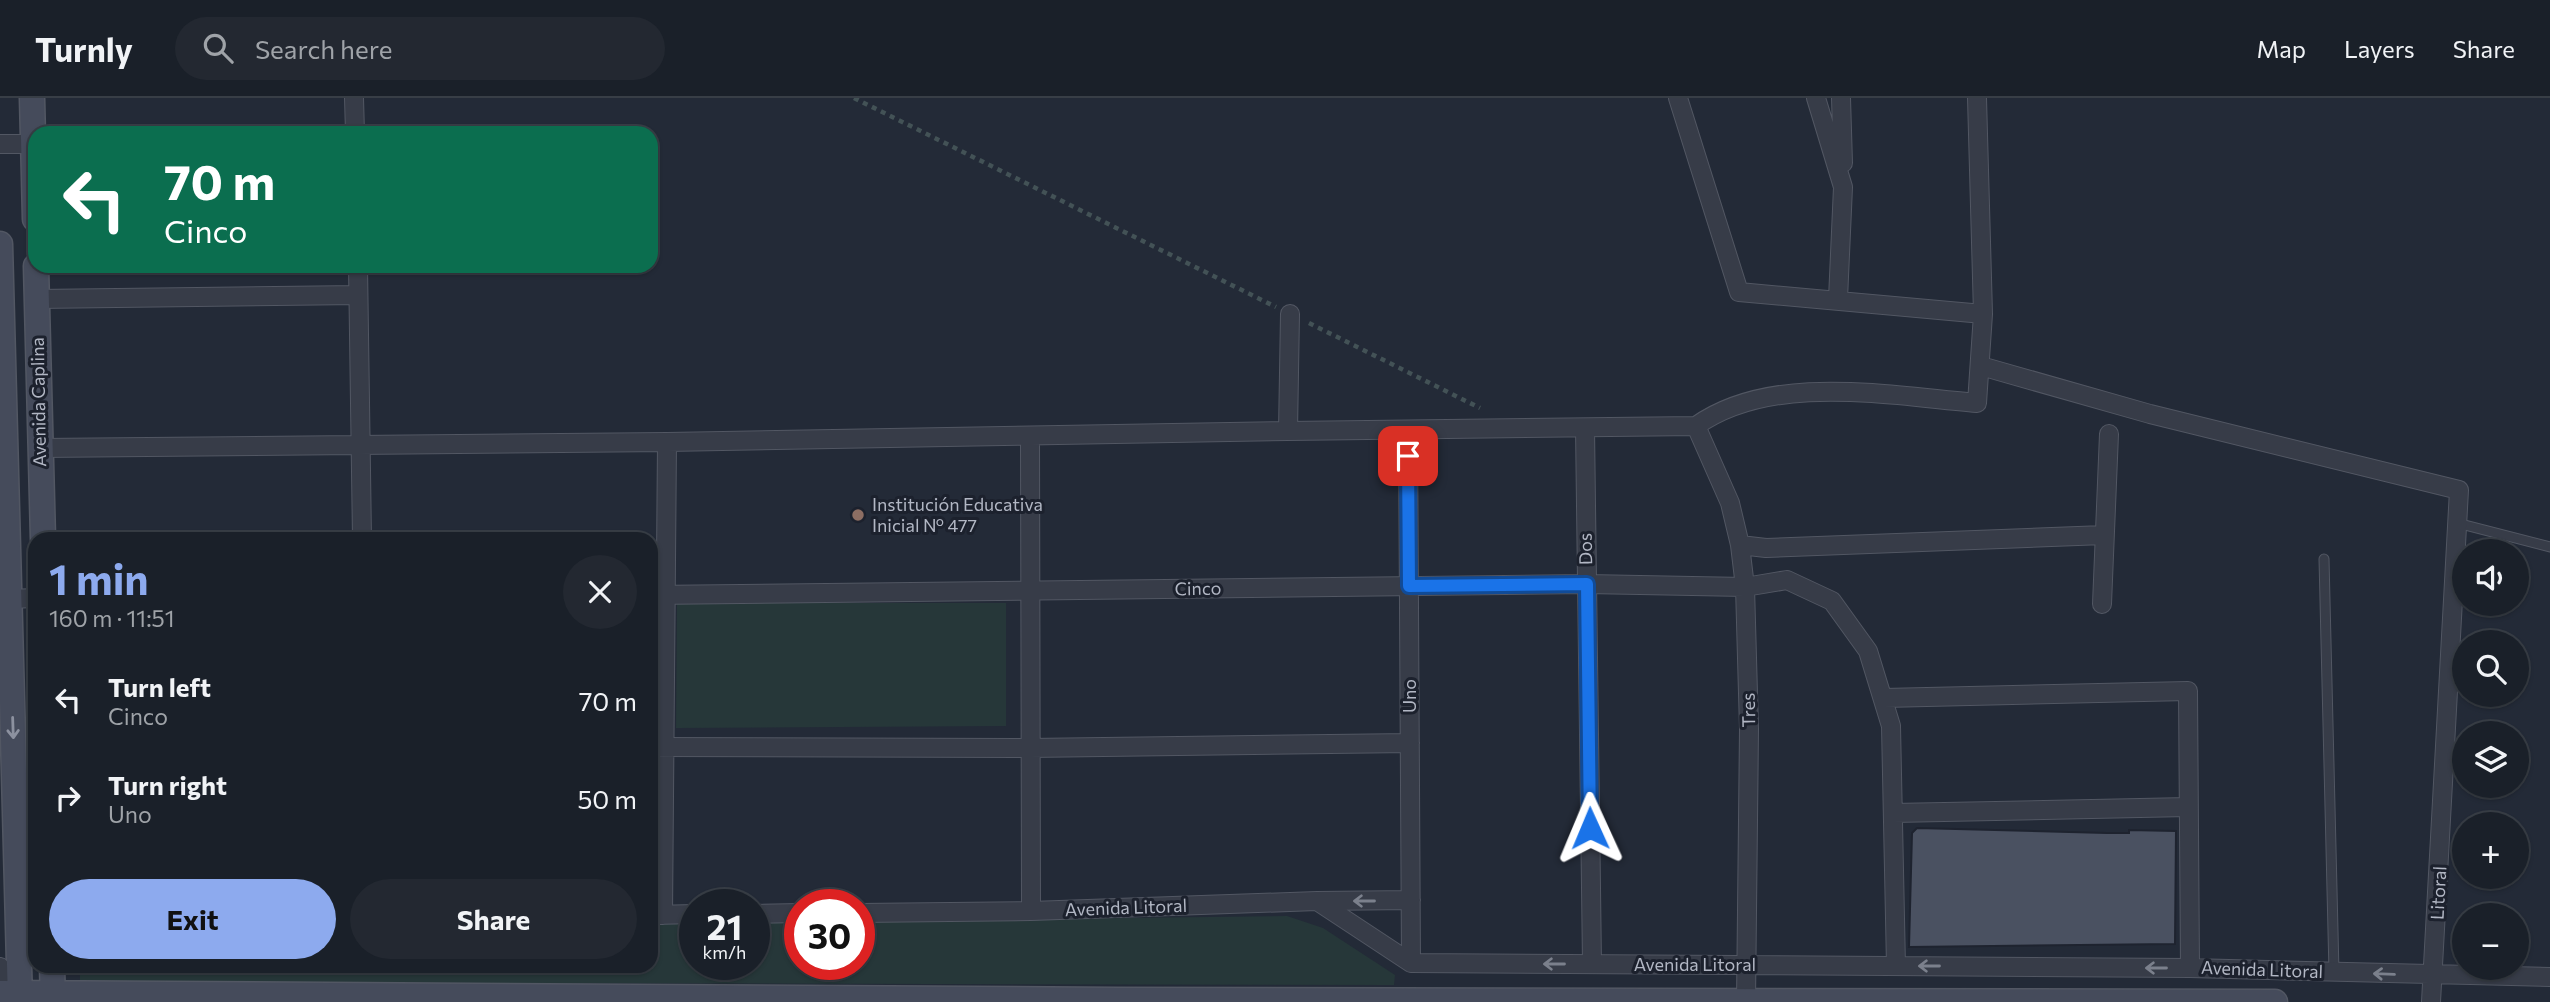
<!DOCTYPE html>
<meta charset="utf-8">
<style>
:root{--surface:#1a2029;--page:#232831;--text:#f1f3f6;--muted:#9fa3a8;--line:#383e46;--accent:#8daaee}
body{margin:0;font-family:Commissioner,sans-serif;background:var(--page);color:var(--text);height:100vh;display:flex;flex-direction:column;font-size:26px;white-space:nowrap}
*{box-sizing:border-box;margin:0}
p{font-size:23px;color:var(--muted)}
.icon{flex:none;width:38px;height:38px;fill:none;stroke:currentColor;stroke-width:2;stroke-linecap:round;stroke-linejoin:round}
.map{position:relative;flex:1;overflow:hidden}
.sheet{position:absolute;left:28px;top:434px;width:630px;height:441px;display:flex;flex-direction:column;background:var(--surface);border-radius:21px;box-shadow:0 2px 5px #0004,0 0 0 2px var(--line)}
.sheet>*{flex:none}
.top-card{position:absolute;left:28px;top:28px;width:630px;height:147px;border-radius:21px;box-shadow:0 2px 5px #0004,0 0 0 2px var(--line);background:#0b6e4f;color:#fff;overflow:hidden}
.tools{position:absolute;left:2452px;top:441px;display:grid;gap:14px}
.tools a{display:grid;place-items:center;width:77px;height:77px;border-radius:50%;background:var(--surface);box-shadow:0 2px 5px #0004,0 0 0 2px var(--line);font-size:35px}
.speed{position:absolute;left:679px;top:791px;display:flex;gap:14px;font-size:35px;font-weight:700;text-align:center}
.speed>*{display:grid;place-content:center;width:91px;height:91px;border-radius:50%;background:var(--surface);box-shadow:0 2px 5px #0004,0 0 0 2px var(--line);line-height:1}
.speed small{font-size:18px;font-weight:400}
.speed .limit{border:10px solid #d22;background:#fff;color:#111}
.pin{position:absolute;display:grid;place-items:center;width:60px;height:60px;color:#fff;margin:-30px;border-radius:14px;box-shadow:0 4px 10px #0006}
.me{position:absolute;width:77px;margin:-38px;rotate:359deg;stroke-linejoin:round;filter:drop-shadow(0 0 5px #0008)}
.turn{display:flex;align-items:center;gap:24px;height:147px;padding:0 21px;font-size:32px}
.turn .icon{width:91px;height:91px;stroke-width:2.5}
.turn b{display:block;font-size:49px;line-height:60px}
.round{display:grid;place-items:center;flex:none;width:74px;height:74px;border-radius:37px;background:var(--page)}
.overview{display:flex;align-items:center;justify-content:space-between;height:119px;padding:0 21px}
h1{font-size:42px;font-weight:700;line-height:52px;color:var(--accent)}
.cta{display:flex;gap:14px;margin-top:auto;padding:14px 21px}
.cta a{flex:1;height:80px;border-radius:42px;background:var(--accent);color:#111;font-size:28px;font-weight:700;line-height:80px;text-align:center}
.cta a+a{background:var(--page);color:var(--text)}
ul{padding:0;list-style:none}
li{display:flex;align-items:center;gap:21px;height:98px;padding:0 21px}
li div{flex:1}
li b{display:block;font-size:26px}
li em{font-style:normal}
header{display:flex;align-items:center;gap:42px;box-sizing:border-box;height:98px;padding:0 35px;background:var(--surface);border-bottom:2px solid var(--line)}
header strong{font-size:33px}
nav{display:flex;gap:38px;margin-inline-start:auto;font-size:24px}
.search{width:490px;height:63px;background:var(--page);display:flex;align-items:center;gap:18px;box-sizing:border-box;padding:0 24px;border-radius:38px;color:var(--muted);font-size:26px}
.map>svg:first-child{display:block}
</style>
<header>
<strong>Turnly</strong>
<div class="search"><svg class="icon" aria-label="search" viewBox="0 0 24 24"><circle cx="10" cy="10" r="6"/><path d="M15 15l6 6"/></svg>Search here</div>
<nav><a>Map</a><a>Layers</a><a>Share</a></nav>
</header>
<div class="map">
<svg width="2550" height="904" viewBox="0 0 2550 904">
<rect width="100%" height="100%" fill="#232a37"/>
<path fill="#263739" d="M 677,505 L 1006,505 L 1006,628 L 676,630 Z
M 1287,818 L 1323,830 L 1395,877 L 1394,887 L 80,884 L 80,868 L 651,868 L 651,825 L 695,825 L 695,866 L 754,866 L 754,824 L 800,824 L 800,866 L 859,866 L 859,823 Z"/>
<path fill="#4a5161" stroke="#1e232f" stroke-width="2" d="M 1917,730 L 2107,735 L 2129,735 L 2129,732 L 2176,733 L 2175,846 L 1909,849 L 1912,735 Z"/>
<g fill="none" stroke-linecap="round" stroke-linejoin="round">
<g stroke="#525763" stroke-width="11">
<path id="lane" d="M 2457,425 L 2550,449
M 2324,461 L 2334,874"/>
</g>
<g stroke="#525763" stroke-width="20">
<path id="street" d="M 354,0 L 355,35
M 1678,0 L 1739,194 L 1983,216
M 1816,0 L 1843,89 L 1838,201
M 1841,0 L 1843,65
M 0,46 L 35,46
M 358,168 L 362,441
M 37,201 L 358,197
M 1981,268 L 2150,316 L 2459,392 L 2431,904
M 1696,328 L 1730,405 L 1740,447 L 1745,489 L 1749,631 L 1746,904
M 1585,330 L 1592,866
M 1408,332 L 1411,865
M 1288,333 L 1290,216
M 1030,339 L 1031,813
M 40,350 L 667,344 L 1288,333 L 1696,328 C 1772,274 1890,298 1977,305 L 1983,216 L 1977,0
M 1740,447 L 1766,450 L 2104,437
M 651,497 L 1587,486 L 1745,489 L 1787,482 L 1832,503 L 1868,553 L 1891,628 L 1896,868
M 9,501 L 35,500
M 2102,506 L 2109,336
M 1884,600 L 2188,593 L 2190,870
M 651,649 L 1029,650 L 1410,645
M 1893,715 L 2188,709
M 1317,803 L 1411,802
M 859,815 L 1031,813 L 1317,803 L 1411,865 L 2190,870 L 2550,879
M 754,816 L 800,815
M 653,817 L 695,816
M 663,817 L 667,344
M 0,869 L 20,895"/>
</g>
<g stroke="#525763" stroke-width="27">
<path id="secondary" d="M 32,0 L 35,121
M 0,146 L 20,904
M 36,168 L 43,441
M 52,868 L 53,904
M 0,895 L 1118,902 L 2275,904"/>
</g>
<path stroke="#435256" stroke-width="4.5" stroke-dasharray="5 5" stroke-linecap="butt" d="M 854,0 L 1276,209
M 1309,225 L 1480,310"/>
<use href="#lane" stroke="#373c48" stroke-width="9"/>
<use href="#street" stroke="#373c48" stroke-width="18"/>
<use href="#secondary" stroke="#454b5b" stroke-width="24"/>
</g>
<defs><path id="oneway-shaft" d="M-6 0H5M1.5-3L5.5 0L1.5 3" fill="none" stroke-width="1.6" stroke-linecap="round" stroke-linejoin="round" transform="scale(1.75)"/></defs>
<use stroke="#8c919f" href="#oneway-shaft" transform="translate(13 630) rotate(88)"/>
<g stroke="#7b808c">
<use href="#oneway-shaft" transform="translate(1364 803) rotate(180)"/>
<use href="#oneway-shaft" transform="translate(1554 866) rotate(-180)"/>
<use href="#oneway-shaft" transform="translate(1929 868) rotate(-180)"/>
<use href="#oneway-shaft" transform="translate(2156 870) rotate(-180)"/>
<use href="#oneway-shaft" transform="translate(2384 876) rotate(-178)"/>
</g>
<g fill="none" stroke-linecap="round" stroke-linejoin="round">
<g stroke="#114b97" stroke-width="18">
<path id="route" d="M 1408,358 L 1409,488 L 1587,486 L 1590,730"/>
</g>
<use href="#route" stroke="#1a73e8" stroke-width="12"/>
</g>
<circle fill="#8d6e63" stroke="#1c212d" stroke-width="2.5" cx="858" cy="417" r="7"/>
<g text-anchor="middle" stroke-width="6" stroke-linejoin="round" paint-order="stroke">
<g font-size="18" fill="#b2b7c4" stroke="#1c212d">
<text transform="translate(39 304) rotate(-91)" y="6">Avenida Caplina</text>
<text transform="translate(1586 451) rotate(-91)" y="6">Dos</text>
<text transform="translate(1198 491) rotate(-1)" y="6">Cinco</text>
<text transform="translate(1410 598) rotate(-90)" y="6">Uno</text>
<text transform="translate(1749 612) rotate(-91)" y="6">Tres</text>
<text transform="translate(2439 795) rotate(-87)" y="6">Litoral</text>
<text transform="translate(1126 810) rotate(-2)" y="6">Avenida Litoral</text>
<text x="1695" y="873">Avenida Litoral</text>
<text transform="translate(2262 872) rotate(2)" y="6">Avenida Litoral</text>
</g>
<g font-size="18" fill="#b2b7c4" stroke="#1c212d" text-anchor="start">
<text x="872" y="413">Institución Educativa<tspan x="872" dy="21">Inicial Nº 477</tspan></text>
</g>
</g>
</svg>
<div class="tools">
<a><svg class="icon" aria-label="sound" viewBox="0 0 24 24"><path d="M4 9h4l5-4v14l-5-4H4zM17 9q2 3 0 6"/></svg></a>
<a><svg class="icon" aria-label="search" viewBox="0 0 24 24"><circle cx="10" cy="10" r="6"/><path d="M15 15l6 6"/></svg></a>
<a><svg class="icon" aria-label="layers" viewBox="0 0 24 24"><path d="M12 4l9 5-9 5-9-5zM3 14l9 5 9-5"/></svg></a>
<a>+</a>
<a>−</a>
</div>
<div class="speed"><div>21<small>km/h</small></div><div class="limit">30</div></div>
<div class="pin" style="left:1408px;top:358px;background:#d93025"><svg class="icon" aria-label="arrive" viewBox="0 0 24 24"><path d="M6 21V4h12l-3 4 3 4H6"/></svg></div>
<svg class="me" style="left:1590px;top:730px" viewBox="-20 -20 40 40"><path d="M0-17L14 15 0 8-14 15z" fill="#1a73e8" stroke="#fff" stroke-width="4"/></svg>
<div class="top-card">
<div class="turn"><svg class="icon" aria-label="left" viewBox="0 0 24 24"><path d="M17 20v-9H6M10 6l-5 5 5 5"/></svg><div><b>70 m</b>Cinco</div></div>
</div>
<section class="sheet">
<div class="overview"><div><h1>1 min</h1><p>160 m · 11:51</p></div><a class="round"><svg class="icon" aria-label="close" viewBox="0 0 24 24"><path d="M6 6l12 12M18 6L6 18"/></svg></a></div>
<ul>
<li><svg class="icon" aria-label="left" viewBox="0 0 24 24"><path d="M17 20v-9H6M10 6l-5 5 5 5"/></svg><div><b>Turn left</b><p>Cinco</p></div><em>70 m</em></li>
<li><svg class="icon" aria-label="right" viewBox="0 0 24 24"><path d="M7 20v-9h11M14 6l5 5-5 5"/></svg><div><b>Turn right</b><p>Uno</p></div><em>50 m</em></li>
</ul>
<div class="cta"><a>Exit</a><a>Share</a></div>
</section>
</div>
